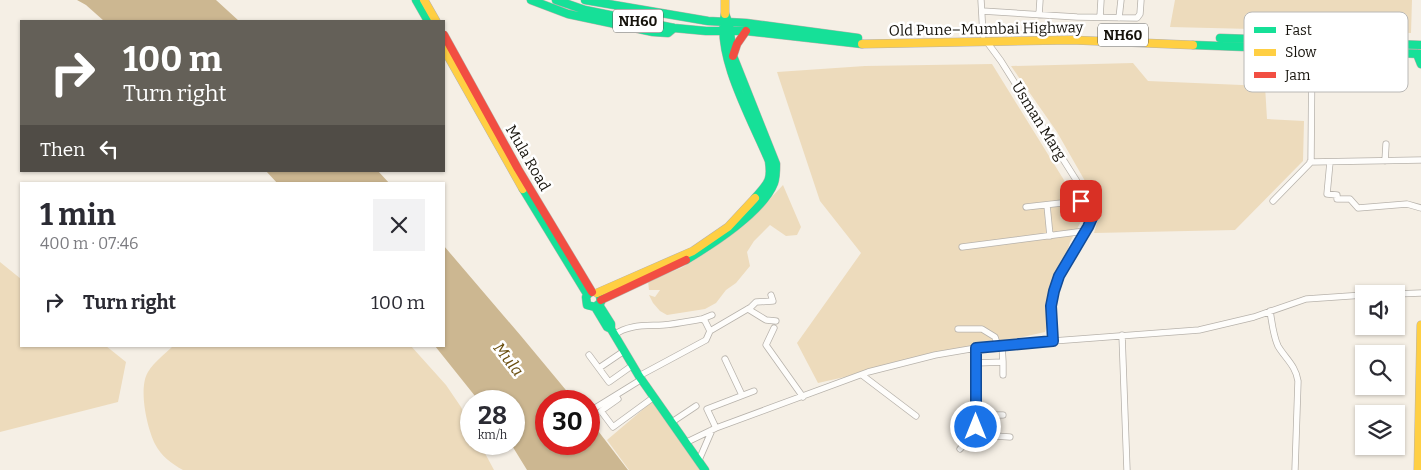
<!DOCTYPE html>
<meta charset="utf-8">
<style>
:root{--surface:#fff;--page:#f2f2f3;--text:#2b2b33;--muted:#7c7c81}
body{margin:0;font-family:Bitter,serif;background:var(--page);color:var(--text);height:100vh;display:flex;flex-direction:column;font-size:19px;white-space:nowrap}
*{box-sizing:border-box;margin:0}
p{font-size:16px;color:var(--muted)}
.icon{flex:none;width:28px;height:28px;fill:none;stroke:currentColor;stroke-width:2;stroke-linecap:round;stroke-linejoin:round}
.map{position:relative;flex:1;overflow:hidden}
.drawer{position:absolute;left:20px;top:182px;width:425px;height:165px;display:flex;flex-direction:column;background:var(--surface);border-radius:0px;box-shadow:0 1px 4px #0004}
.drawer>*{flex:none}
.guide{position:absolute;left:20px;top:20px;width:425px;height:152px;border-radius:0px;box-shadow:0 1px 4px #0004;background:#646058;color:#fff;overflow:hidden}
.buttons{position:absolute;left:1355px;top:285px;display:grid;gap:10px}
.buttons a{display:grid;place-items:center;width:50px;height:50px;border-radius:0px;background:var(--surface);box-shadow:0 1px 4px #0004;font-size:25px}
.speed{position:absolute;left:460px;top:390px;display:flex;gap:10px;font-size:25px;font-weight:700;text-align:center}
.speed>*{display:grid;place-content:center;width:65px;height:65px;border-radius:50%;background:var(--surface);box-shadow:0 1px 4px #0004;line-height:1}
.speed small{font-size:12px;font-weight:400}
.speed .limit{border:8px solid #d22;background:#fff;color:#111}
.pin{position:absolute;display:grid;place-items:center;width:42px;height:42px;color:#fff;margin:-21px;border-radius:10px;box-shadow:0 2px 8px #0006}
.me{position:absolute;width:55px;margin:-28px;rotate:0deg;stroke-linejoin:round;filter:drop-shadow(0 0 4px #0008)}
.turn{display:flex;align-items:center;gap:18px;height:105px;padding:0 20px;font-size:22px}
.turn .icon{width:65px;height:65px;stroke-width:2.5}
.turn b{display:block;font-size:35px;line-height:42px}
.then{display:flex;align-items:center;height:48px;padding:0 20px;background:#0003;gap:10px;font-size:19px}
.round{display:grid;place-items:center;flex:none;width:52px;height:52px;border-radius:0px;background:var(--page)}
.headline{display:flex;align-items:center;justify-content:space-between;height:85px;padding:0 20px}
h1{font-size:30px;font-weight:700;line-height:38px}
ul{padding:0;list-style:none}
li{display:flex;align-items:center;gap:15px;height:70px;padding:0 20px}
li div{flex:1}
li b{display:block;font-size:19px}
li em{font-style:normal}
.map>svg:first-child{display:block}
</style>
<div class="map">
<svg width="1421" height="470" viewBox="0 0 1421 470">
<rect width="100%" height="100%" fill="#f5efe5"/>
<path fill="#eddbbc" d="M 1175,0 L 1412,0 L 1411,33 L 1170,27 Z
M 1133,63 L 1148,81 L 1265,86 L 1267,119 L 1304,121 L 1303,161 L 1235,230 L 1094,233 L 1099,216 L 1085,181 L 1057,132 L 1011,66 Z
M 992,64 L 1085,214 L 1070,242 L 1045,332 L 818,383 L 797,343 L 861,253 L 820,201 L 777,72 L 865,66 Z
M 783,185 L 801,227 L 797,235 L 786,236 L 770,225 L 754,241 L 747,252 L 750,266 L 736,283 L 726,290 L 716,303 L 705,309 L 667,315 L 660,311 L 653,303 L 649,295 L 655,297 L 660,290 L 649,290 L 648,281 L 681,268 L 709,251 L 746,224 Z
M 0,262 L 21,279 L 21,346 L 106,346 L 126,362 L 118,402 L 0,432 Z
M 173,346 L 411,346 L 446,385 L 461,407 L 471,427 L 471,444 L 480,444 L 494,470 L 183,470 C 172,464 161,456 155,444 C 147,428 138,388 148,372 C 154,362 165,354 173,346 Z
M 654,400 L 701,470 L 629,470 L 607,440 Z"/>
<path fill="#ccb791" d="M 77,0 L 216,0 L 239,21 L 104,21 L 86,5 Z
M 266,171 L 378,171 L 390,184 L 278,184 Z
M 444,246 L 521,336 L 575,401 L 546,401 L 546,444 L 589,444 L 589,419 L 628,470 L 527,470 L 511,444 L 514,444 L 514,401 L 479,401 L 435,346 L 444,346 Z"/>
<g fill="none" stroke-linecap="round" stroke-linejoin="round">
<g stroke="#b7b2ab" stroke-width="7">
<path id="street" d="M 981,0 L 983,35
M 982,11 L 1077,17 L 1137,18 L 1140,14 L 1141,0
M 1039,15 L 1040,0
M 1100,17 L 1101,0
M 1119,18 L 1121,0
M 987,42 L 1001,61 L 1090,202 L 1093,210 L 1092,218 L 1088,227 L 1059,276 L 1053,291 L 1051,306 L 1053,341
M 1385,161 L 1386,144
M 1310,162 L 1421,160
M 1330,162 L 1327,194 L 1337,195 L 1337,199 L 1350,199 L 1358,208 L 1407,204 L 1421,208
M 1273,201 L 1311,162 L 1312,49
M 1047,205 L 1050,236
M 1026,207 L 1088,200
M 962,247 L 1085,231
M 1396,294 L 1421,293
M 748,309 L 766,320 L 776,321
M 1270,311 C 1272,322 1273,335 1278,346 C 1285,358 1296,366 1298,381 L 1295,470
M 702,319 L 712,315
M 774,328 L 766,345 L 803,397
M 958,329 L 982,329 L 995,337 L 998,346
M 614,335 C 629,324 646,326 663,325 C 676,324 690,321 702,319 L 705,321 L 710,331
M 1122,335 L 1127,470
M 1002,346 L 1003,362
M 589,355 L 609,382 L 633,365
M 725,359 L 742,395
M 976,363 L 1003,362 L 1003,375
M 599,368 L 624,351
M 862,375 L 916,416
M 639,376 L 706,340 L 710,331 L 751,307 L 756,302 L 773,301 L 771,295
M 618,399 L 601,411 L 613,427 L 654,397
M 595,408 L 642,379
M 976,415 L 1003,415
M 672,422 L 696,406
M 716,428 L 707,409 L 754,391
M 975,432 L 981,435 L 1010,437
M 687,442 L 716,428 L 868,372 L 935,355 L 976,348 L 1053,341 L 1199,330 L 1254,317 L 1306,299 L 1364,295
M 960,449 L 973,435 L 976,427 L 976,348
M 699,460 L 712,430"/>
</g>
<g stroke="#b7b2ab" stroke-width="9">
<path id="fast" d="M 416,0 L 428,21
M 531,0 L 568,14 L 653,32 L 668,33 L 674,28
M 556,0 L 585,10 L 674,28 L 706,31 L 746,31 L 862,44
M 585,0 L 708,21 L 746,23 L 858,38
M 1220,38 L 1421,45
M 1193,45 L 1421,54
M 1417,54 L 1421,64
M 523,189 L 587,294
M 686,260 C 711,245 763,212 774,183 C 776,177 776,171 776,164 L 733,56 L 729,24 L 725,14 C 715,56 753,122 769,161 C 772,181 768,183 755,198
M 590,292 L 586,297 L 587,305 L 595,307 L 607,327 L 611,329 L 639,376 L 705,470
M 599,305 L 611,324 L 611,329
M 595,307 L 601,302 L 600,296"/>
</g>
<g stroke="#b7b2ab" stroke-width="9">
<path id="slow" d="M 424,0 L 436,21
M 725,0 L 725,14
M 862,44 L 1071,40 L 1193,45
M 444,49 L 523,189
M 597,293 L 693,251 L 728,227 L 755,198
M 1418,470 L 1421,325"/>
</g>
<g stroke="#b7b2ab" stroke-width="9">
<path id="jam" d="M 444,35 L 518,169 L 592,292
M 733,56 L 737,44 L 746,31
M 601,300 L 686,260"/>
</g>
<use href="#street" stroke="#fefdfb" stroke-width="5.5"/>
<use href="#fast" stroke="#16e098" stroke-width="8"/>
<use href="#slow" stroke="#ffcf43" stroke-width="8"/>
<use href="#jam" stroke="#f24e42" stroke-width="8"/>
</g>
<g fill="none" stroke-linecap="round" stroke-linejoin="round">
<g stroke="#114b97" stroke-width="12">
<path id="route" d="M 976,427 L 976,348 L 1053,341 L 1051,306 L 1054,291 L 1059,276 L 1088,227 L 1092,218 L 1092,210 L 1088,200 L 1081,201"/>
</g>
<use href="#route" stroke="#1a73e8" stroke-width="9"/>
</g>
<g text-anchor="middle" stroke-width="5" stroke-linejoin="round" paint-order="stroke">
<g fill="#fff" stroke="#5c5a55" stroke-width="1">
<rect x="613" y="9.5" width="50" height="23" rx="4"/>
<rect x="1098" y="23.5" width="50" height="23" rx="4"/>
</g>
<g font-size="14" font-weight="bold" fill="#16130c">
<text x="638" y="26">NH60</text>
<text x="1123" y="40">NH60</text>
</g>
<g font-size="15" fill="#16130c" stroke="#fff">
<text transform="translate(986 29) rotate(-1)" y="5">Old Pune–Mumbai Highway</text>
<text transform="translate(1039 121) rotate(58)" y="5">Usman Marg</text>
<text transform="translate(528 158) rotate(60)" y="5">Mula Road</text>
</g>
<g font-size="16" font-style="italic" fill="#694d0e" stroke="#fff">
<text transform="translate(509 359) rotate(52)" y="6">Mula</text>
</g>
</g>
<rect x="1244" y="12" width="164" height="80" rx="8" fill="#fff" stroke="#b9b8b6" stroke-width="1"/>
<rect x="1254" y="27" width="22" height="6" fill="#16e098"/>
<rect x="1254" y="49" width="22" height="7" fill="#ffcf43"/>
<rect x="1254" y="72" width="22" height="6" fill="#f24e42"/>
<g font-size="14" fill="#16130c">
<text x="1285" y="35">Fast</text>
<text x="1285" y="57">Slow</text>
<text x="1285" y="80">Jam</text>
</g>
</svg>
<div class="buttons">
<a><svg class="icon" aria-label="sound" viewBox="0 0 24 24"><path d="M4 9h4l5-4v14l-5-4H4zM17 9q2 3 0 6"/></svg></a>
<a><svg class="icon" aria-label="search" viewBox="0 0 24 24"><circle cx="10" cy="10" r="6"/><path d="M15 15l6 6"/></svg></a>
<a><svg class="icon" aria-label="layers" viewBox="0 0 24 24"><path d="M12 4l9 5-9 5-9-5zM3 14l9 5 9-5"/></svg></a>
</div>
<div class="speed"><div>28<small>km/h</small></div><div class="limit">30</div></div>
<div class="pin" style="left:1081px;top:201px;background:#d93025"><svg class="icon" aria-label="arrive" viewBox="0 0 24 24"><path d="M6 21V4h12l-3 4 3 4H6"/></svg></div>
<svg class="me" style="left:976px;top:427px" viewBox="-20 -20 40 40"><circle r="17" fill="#1a73e8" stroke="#fff" stroke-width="3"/><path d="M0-11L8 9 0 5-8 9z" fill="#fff"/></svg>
<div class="guide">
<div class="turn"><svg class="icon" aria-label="right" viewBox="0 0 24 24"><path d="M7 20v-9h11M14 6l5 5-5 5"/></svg><div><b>100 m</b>Turn right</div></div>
<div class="then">Then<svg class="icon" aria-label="left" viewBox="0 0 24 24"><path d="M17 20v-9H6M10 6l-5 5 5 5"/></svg></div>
</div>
<section class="drawer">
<div class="headline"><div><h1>1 min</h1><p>400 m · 07:46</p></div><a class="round"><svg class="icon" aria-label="close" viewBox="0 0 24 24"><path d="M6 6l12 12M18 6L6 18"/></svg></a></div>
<ul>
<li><svg class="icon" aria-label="right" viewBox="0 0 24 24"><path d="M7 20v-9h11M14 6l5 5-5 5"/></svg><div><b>Turn right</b></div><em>100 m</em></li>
</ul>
</section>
</div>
